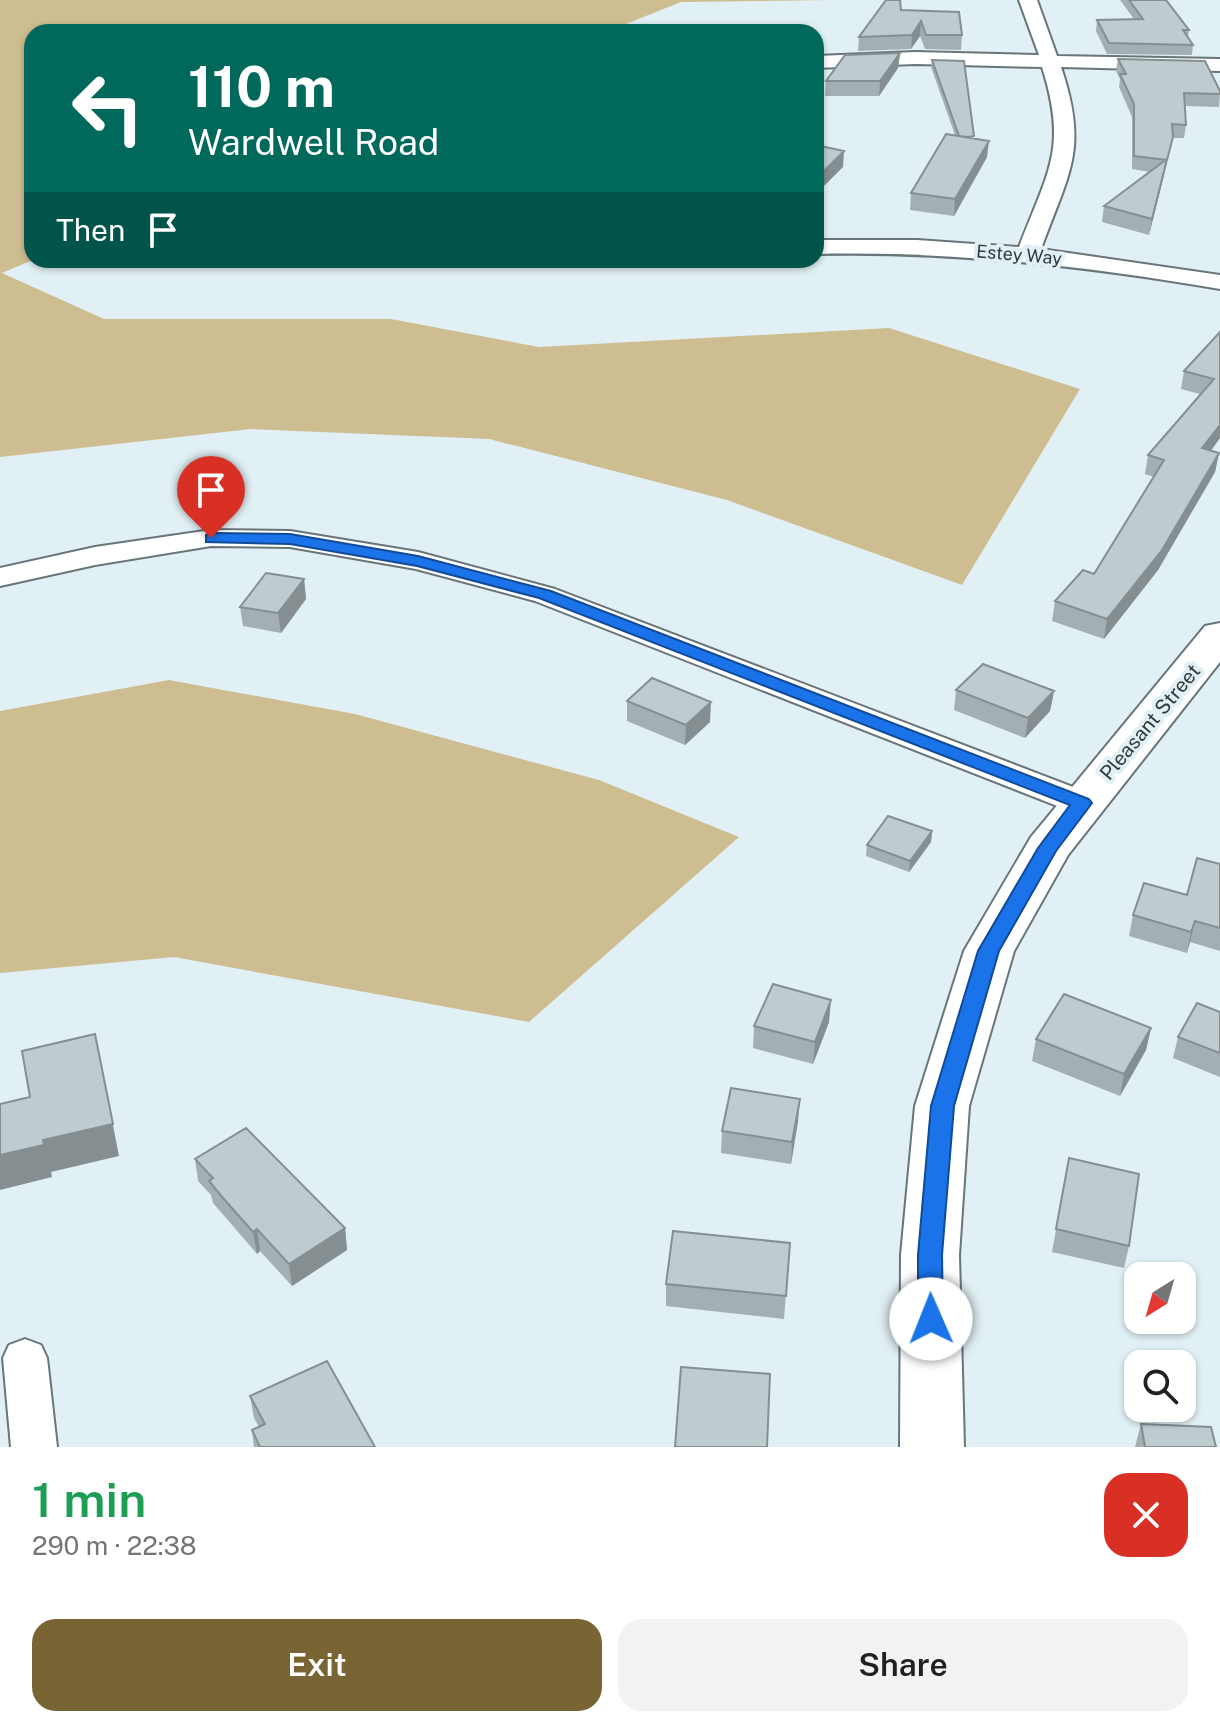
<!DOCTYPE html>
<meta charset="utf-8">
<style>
:root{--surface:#fff;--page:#f2f2f2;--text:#202124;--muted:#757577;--accent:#796534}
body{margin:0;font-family:"Public Sans",sans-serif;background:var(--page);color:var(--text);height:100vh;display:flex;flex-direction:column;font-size:30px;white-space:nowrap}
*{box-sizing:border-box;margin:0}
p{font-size:26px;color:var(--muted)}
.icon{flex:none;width:44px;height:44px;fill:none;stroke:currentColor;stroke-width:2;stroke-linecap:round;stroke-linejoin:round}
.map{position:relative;height:1447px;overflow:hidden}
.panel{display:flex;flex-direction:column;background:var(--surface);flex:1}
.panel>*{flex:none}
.top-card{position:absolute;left:24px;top:24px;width:800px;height:244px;border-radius:24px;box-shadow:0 2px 6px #0004;background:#00695c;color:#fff;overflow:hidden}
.needle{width:52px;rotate:217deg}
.fabs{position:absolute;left:1124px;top:1262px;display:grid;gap:16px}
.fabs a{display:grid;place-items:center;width:72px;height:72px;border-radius:16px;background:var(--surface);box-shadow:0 2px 6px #0004;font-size:40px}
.pin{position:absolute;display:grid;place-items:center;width:68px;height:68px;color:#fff;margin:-82px -34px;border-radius:50% 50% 50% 0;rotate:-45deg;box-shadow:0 0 8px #0007}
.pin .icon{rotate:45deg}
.me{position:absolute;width:88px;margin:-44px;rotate:359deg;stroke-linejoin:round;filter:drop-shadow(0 0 6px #0008)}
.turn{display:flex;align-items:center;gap:28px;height:168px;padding:0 32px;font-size:36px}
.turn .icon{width:104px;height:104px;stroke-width:2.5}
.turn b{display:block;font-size:56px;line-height:68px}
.then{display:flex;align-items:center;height:76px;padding:0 32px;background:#0003;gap:16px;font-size:30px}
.round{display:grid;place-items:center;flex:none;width:84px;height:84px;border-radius:24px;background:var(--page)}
.overview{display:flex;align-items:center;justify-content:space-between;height:136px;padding:0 32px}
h1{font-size:48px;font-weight:600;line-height:60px;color:#1e9e55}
.action{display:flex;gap:16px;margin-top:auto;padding:16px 32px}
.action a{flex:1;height:92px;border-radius:24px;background:var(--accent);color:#fff;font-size:32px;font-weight:600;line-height:92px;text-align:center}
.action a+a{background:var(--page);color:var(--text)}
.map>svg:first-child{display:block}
</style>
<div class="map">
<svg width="1220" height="1447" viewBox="0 0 1220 1447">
<rect width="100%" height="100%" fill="#e1f0f4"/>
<path fill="#cfbd92" d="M 0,0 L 831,0 L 681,2 L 606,32 L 32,32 L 33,260 L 2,273 L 104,319 L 391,319 L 539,347 L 889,328 L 1080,389 L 962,585 L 727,500 L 489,439 L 251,429 L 0,457 Z
M 169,680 L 355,714 L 599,780 L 739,837 L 529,1022 L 174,957 L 0,973 L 0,711 Z"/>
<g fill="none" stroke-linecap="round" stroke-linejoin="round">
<g stroke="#687579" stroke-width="4">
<path id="minor" d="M 1019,0 L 1037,0 L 1057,56 L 1220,59 L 1220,71 L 1061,67 C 1089,150 1069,172 1041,249 L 1220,275 L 1220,289 C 1086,266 952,251 816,254 L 816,240 L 917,240 L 1019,247 C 1048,171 1068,149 1042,67 L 915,64 L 816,68 L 816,56 L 915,52 L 1039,55 Z
M 211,530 L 290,531 L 418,552 L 555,589 L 1094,795 L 1099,803 L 1094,811 L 1082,814 L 1070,811 L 535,601 L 416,569 L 290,547 L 211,546 L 95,565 L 0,586 L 0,568 L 95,547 Z
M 25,1339 L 41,1345 L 47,1358 L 57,1447 L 11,1447 L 3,1358 L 9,1345 Z"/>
</g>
<g stroke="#687579" stroke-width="4">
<path id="secondary" d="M 1220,623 L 1220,662 L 1068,855 L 1014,951 L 969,1106 L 959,1255 L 964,1447 L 900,1447 L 901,1255 L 915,1106 L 964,951 L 1031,837 L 1205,626 Z"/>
</g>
<use href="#minor" fill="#fff" fill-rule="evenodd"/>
<use href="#secondary" fill="#fff" fill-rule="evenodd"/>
</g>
<path fill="#a3afb3" d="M 1120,0 L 1166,0 L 1189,30 L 1188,37 L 1193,45 L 1192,55 L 1107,54 L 1096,31 L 1097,20 L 1134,19 Z
M 901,10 L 962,35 L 961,50 L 925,49 L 920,36 L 911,49 L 858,51 L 859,37 Z
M 900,53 L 898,68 L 879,96 L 825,96 L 826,81 Z
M 1118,59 L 1220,91 L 1219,107 L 1185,106 L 1186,125 L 1184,138 L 1173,138 L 1149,235 L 1102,222 L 1104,206 L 1150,172 L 1132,169 L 1132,117 L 1119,87 L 1120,79 L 1116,71 Z
M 932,60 L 973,138 L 987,157 L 954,216 L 910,210 L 911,193 L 955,135 L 931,67 Z
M 1220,332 L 1220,438 L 1211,451 L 1219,453 L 1215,472 L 1158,570 L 1104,639 L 1052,621 L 1055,601 L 1094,574 L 1154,477 L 1145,474 L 1148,455 L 1200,394 L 1181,389 L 1184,371 Z
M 304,579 L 306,599 L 281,633 L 243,626 L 240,607 Z
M 956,690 L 1054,691 L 1050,711 L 1025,738 L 954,710 Z
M 627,701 L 710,722 L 685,745 L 627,721 Z
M 932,831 L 931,842 L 909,872 L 866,856 L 867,845 Z
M 1220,864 L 1220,951 L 1190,942 L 1187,953 L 1129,936 L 1133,915 L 1187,895 Z
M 1220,1012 L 1220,1077 L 1173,1058 L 1178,1037 Z
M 829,1022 L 813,1064 L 753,1048 L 754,1026 Z
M 1151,1028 L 1146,1050 L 1120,1096 L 1032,1061 L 1036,1039 Z
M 798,1121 L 791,1164 L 721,1153 L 722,1131 Z
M 1069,1158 L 1129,1246 L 1124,1268 L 1052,1252 Z
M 195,1159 L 345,1228 L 347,1250 L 292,1286 L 260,1251 L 257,1254 L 213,1203 L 211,1195 L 198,1181 Z
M 790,1243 L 784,1319 L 666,1306 L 666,1284 Z
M 250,1396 L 375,1447 L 254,1447 L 252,1430 L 259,1427 L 254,1418 Z
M 1141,1424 L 1216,1447 L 1135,1447 Z"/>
<path fill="#858f92" d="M 921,21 L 920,36 L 911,49 L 912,35 Z
M 900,53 L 898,68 L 879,96 L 880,81 Z
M 989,141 L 987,157 L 954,216 L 955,199 Z
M 844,151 L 843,167 L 816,194 L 816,179 Z
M 1167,159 L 1164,175 L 1149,235 L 1152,219 Z
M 1220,425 L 1220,438 L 1198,467 L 1202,448 Z
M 1219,453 L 1215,472 L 1158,570 L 1104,639 L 1107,619 Z
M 304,579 L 306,599 L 281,633 L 278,613 Z
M 1054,691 L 1050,711 L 1025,738 L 1028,718 Z
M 711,702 L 710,722 L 685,745 L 686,725 Z
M 932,831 L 931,842 L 909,872 L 910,861 Z
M 1195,921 L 1190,942 L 1187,953 L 1191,932 Z
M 831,1000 L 829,1022 L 813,1064 L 815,1042 Z
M 1151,1028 L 1146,1050 L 1120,1096 L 1124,1074 Z
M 95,1034 L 119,1156 L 51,1172 L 52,1177 L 0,1190 L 0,1155 L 43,1140 Z
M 800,1099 L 798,1121 L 791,1164 L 792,1142 Z
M 345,1228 L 347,1250 L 292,1286 L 289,1264 Z
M 257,1229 L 260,1251 L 257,1254 L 253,1232 Z"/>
<path fill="#beccd0" stroke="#858f92" stroke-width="2" d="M 886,0 L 900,0 L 901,10 L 959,12 L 962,35 L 926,35 L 921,21 L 912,35 L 859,37 Z
M 1129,0 L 1166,0 L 1189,30 L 1183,30 L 1193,45 L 1109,43 L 1097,20 L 1143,19 Z
M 900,53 L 880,81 L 826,81 L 845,55 Z
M 1118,59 L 1205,61 L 1220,91 L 1220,94 L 1184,93 L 1186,125 L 1172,124 L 1173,137 L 1167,160 L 1134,156 L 1134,104 L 1120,74 L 1126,74 Z
M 932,60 L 964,61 L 974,136 L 968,137 L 959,136 Z
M 946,134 L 989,141 L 955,199 L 911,193 Z
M 816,145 L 844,151 L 816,179 Z
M 1167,159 L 1152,219 L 1104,206 Z
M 1220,332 L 1220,425 L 1202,448 L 1219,453 L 1162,550 L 1107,619 L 1055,601 L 1083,570 L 1094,574 L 1164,460 L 1148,455 L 1214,379 L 1184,371 Z
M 266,573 L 304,579 L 278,613 L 240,607 Z
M 983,664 L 1054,691 L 1028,718 L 956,690 Z
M 652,678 L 711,702 L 686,725 L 627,701 Z
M 888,816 L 932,831 L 910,861 L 867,845 Z
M 1197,858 L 1220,864 L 1220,928 L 1195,921 L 1191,932 L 1133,915 L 1144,883 L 1187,895 Z
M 773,984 L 831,1000 L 815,1042 L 754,1026 Z
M 1064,994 L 1151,1028 L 1124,1074 L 1036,1039 Z
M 1197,1003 L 1220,1012 L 1220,1053 L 1178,1037 Z
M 95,1034 L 113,1124 L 43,1140 L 44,1145 L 0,1155 L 0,1104 L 30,1097 L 22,1051 Z
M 731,1088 L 800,1099 L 792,1142 L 722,1131 Z
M 246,1128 L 345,1228 L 289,1264 L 257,1229 L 253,1232 L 223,1198 L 209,1181 L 213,1178 L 195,1159 Z
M 1069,1158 L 1139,1174 L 1129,1246 L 1056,1229 Z
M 673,1231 L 790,1243 L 786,1296 L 666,1284 Z
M 327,1361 L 375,1447 L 260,1447 L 252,1430 L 265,1424 L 250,1396 Z
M 681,1367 L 770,1374 L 767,1447 L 675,1447 Z
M 1141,1424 L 1211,1427 L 1216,1447 L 1145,1447 Z"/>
<path fill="#1a73e8" stroke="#114b97" stroke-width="2" d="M 211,533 L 290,534 L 418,556 L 551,591 L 1089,799 L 1092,803 L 1056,851 L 999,951 L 954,1106 L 942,1255 L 943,1319 L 939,1327 L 931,1330 L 922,1327 L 918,1319 L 918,1255 L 931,1106 L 978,951 L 1038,848 L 1070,805 L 539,598 L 417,566 L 290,544 L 206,542 L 206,535 Z"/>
<g text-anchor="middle" stroke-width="8" stroke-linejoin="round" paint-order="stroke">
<g font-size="18" fill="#34393b" stroke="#e1f0f4">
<text transform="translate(1019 255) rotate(5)" y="6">Estey Way</text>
</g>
<g font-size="20" fill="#34393b" stroke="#e1f0f4">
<text transform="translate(1150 722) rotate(-50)" y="7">Pleasant Street</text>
</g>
</g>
</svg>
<div class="fabs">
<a><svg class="needle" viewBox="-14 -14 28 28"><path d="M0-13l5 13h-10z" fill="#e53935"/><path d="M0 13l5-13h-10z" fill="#757577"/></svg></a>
<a><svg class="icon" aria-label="search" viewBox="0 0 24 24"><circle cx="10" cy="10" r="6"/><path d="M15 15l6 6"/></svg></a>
</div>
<div class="pin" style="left:211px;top:538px;background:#d93025"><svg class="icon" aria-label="arrive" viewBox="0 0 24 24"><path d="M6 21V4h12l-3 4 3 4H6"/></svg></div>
<svg class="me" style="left:931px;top:1319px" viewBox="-20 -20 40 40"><circle r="19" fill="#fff"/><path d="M0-13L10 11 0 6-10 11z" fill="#1a73e8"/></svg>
<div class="top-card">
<div class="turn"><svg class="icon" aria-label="left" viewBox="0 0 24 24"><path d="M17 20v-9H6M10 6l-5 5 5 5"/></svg><div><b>110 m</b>Wardwell Road</div></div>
<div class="then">Then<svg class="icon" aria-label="arrive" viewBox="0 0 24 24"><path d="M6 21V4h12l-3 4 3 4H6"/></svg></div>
</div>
</div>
<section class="panel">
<div class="overview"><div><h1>1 min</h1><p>290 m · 22:38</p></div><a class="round" style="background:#d93025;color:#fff"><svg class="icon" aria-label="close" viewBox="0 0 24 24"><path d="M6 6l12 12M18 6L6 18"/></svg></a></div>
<div class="action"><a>Exit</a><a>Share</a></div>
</section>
